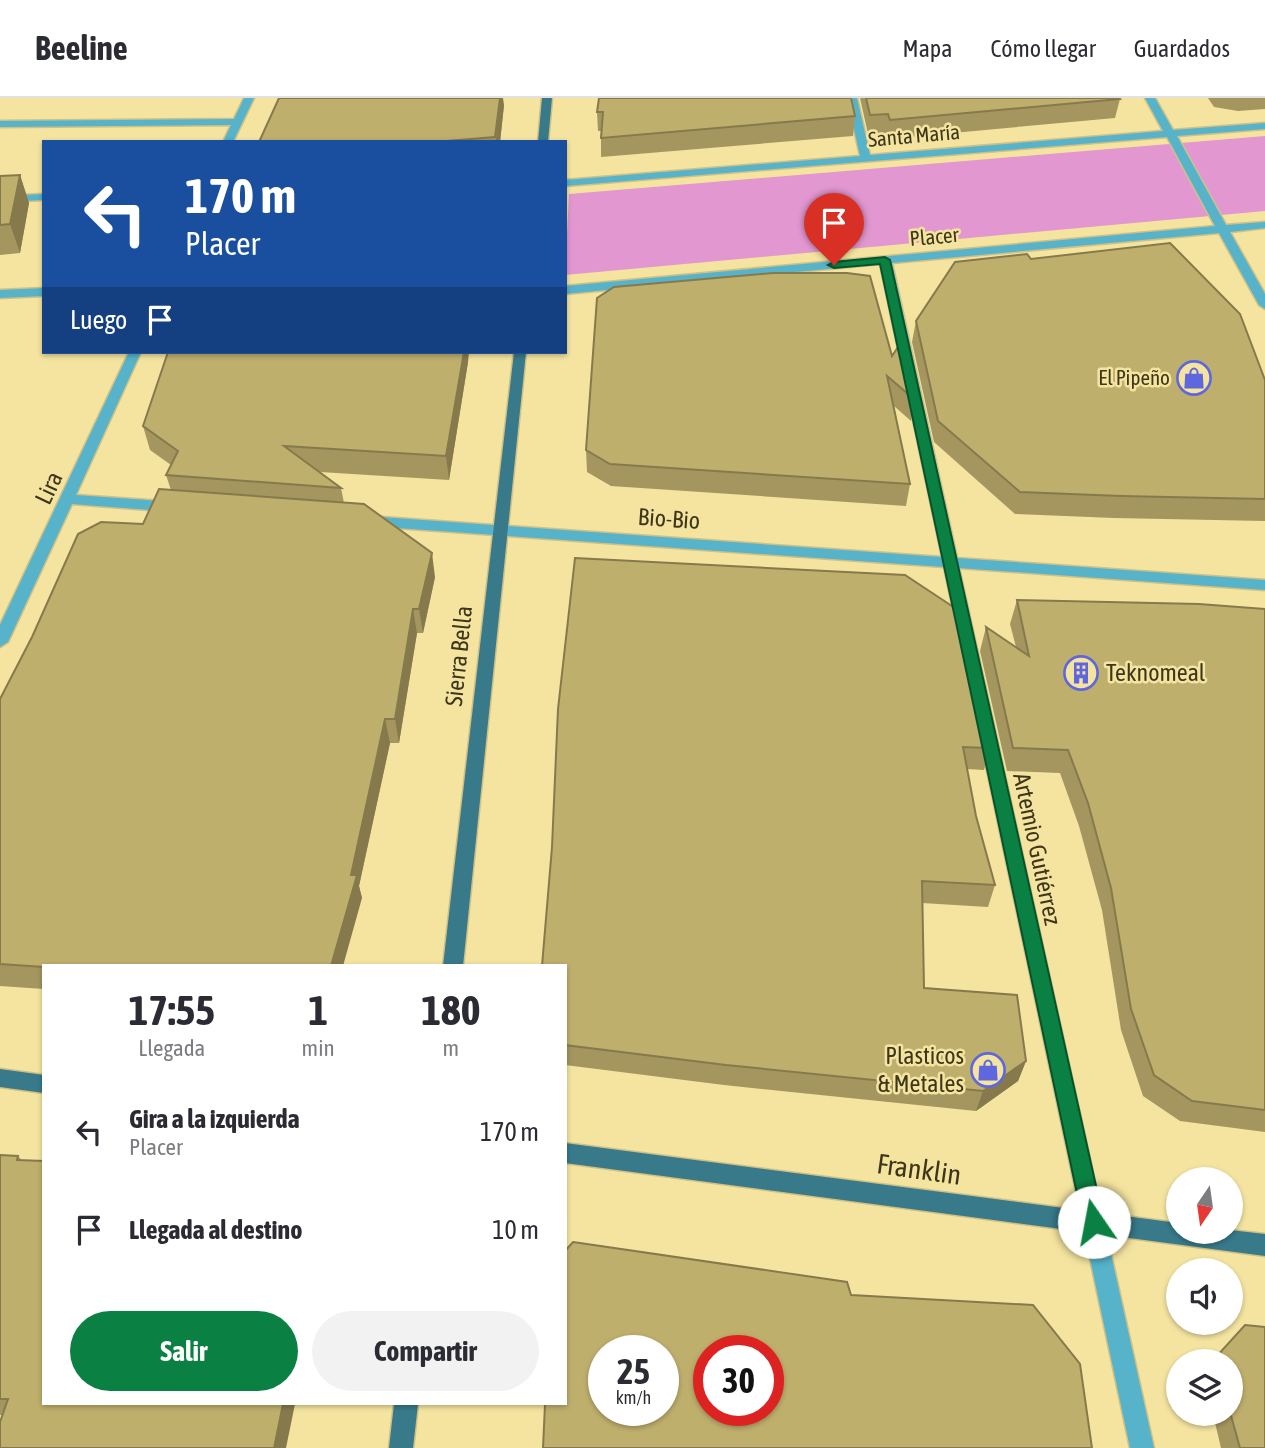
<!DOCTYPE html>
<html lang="es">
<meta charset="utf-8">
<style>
:root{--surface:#fff;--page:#f2f2f3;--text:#2b2b33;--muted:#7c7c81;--line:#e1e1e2;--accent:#0b8043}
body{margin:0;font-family:"Asap Condensed",sans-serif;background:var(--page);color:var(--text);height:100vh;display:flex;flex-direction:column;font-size:26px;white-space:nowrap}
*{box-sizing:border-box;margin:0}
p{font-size:23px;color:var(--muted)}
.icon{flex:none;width:38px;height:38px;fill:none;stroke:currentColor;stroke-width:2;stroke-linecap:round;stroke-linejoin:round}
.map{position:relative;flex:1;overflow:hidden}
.panel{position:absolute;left:42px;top:866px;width:525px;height:441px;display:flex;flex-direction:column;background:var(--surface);border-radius:0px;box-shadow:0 2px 5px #0004}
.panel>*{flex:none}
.top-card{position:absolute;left:42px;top:42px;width:525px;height:214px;border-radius:0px;box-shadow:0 2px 5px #0004;background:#1a4fa0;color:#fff;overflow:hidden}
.needle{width:46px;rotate:193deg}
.tools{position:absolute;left:1166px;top:1069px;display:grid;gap:14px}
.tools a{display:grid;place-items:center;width:77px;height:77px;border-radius:50%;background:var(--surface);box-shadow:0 2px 5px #0004;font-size:35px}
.speed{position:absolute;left:588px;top:1237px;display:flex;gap:14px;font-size:35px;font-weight:700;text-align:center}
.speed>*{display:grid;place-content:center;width:91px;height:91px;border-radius:50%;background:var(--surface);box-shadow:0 2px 5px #0004;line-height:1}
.speed small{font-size:18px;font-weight:400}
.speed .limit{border:10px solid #d22;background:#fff;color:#111}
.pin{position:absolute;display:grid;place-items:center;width:60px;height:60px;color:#fff;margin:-72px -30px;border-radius:50% 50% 50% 0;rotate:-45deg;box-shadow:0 0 7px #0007}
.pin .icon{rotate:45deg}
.me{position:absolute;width:77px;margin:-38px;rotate:348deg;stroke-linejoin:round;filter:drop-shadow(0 0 5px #0008)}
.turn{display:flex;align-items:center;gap:24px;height:147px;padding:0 28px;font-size:32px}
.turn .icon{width:91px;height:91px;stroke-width:2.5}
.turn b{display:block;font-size:49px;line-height:60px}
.then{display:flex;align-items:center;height:66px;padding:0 28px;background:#0003;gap:14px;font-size:26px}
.eta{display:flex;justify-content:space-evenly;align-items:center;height:119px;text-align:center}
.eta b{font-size:42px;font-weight:700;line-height:49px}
.action{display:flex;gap:14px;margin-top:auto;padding:14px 28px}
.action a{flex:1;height:80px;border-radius:42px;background:var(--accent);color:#fff;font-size:28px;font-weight:700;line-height:80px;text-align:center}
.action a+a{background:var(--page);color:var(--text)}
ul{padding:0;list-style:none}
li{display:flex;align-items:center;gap:21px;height:98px;padding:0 28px}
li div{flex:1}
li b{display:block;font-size:26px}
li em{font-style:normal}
header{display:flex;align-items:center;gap:42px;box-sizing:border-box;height:98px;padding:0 35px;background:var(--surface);border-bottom:2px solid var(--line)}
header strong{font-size:33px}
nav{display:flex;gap:38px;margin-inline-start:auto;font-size:24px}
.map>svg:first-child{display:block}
</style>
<header>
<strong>Beeline</strong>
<nav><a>Mapa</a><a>Cómo llegar</a><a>Guardados</a></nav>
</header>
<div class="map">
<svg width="1265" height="1350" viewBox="0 0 1265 1350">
<rect width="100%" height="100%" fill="#f4e4a0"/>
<path fill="#e397d0" d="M 1265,38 L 1265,113 L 565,177 L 569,96 Z"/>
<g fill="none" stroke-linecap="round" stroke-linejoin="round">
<g stroke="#cfc185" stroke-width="3">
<path id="minor" d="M 244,0 L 254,0 L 233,44 L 223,44 L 231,27 L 0,29 L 0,23 L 234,21 Z
M 847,0 L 857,0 L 870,57 L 1163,33 L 1145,0 L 1155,0 L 1173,32 L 1265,25 L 1265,31 L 1177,38 L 1226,127 L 1265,124 L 1265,130 L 1230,134 L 1265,196 L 1265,211 L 1259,207 L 1219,135 L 892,165 L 957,460 L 1265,482 L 1265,492 L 959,470 L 1154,1350 L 1130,1350 L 944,469 L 368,428 L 361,423 L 368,418 L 942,459 L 880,166 L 565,196 L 565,188 L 1215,128 L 1167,39 L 565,88 L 565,82 L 860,58 Z
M 44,96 L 44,102 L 0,104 L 0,98 Z
M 44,190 L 44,198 L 0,200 L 0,192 Z
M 129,254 L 141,254 L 76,397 L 176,404 L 183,409 L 176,414 L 72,406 L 8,544 L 0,549 L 0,527 Z"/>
</g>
<g stroke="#cfc185" stroke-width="3">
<path id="major" d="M 542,0 L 552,0 L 548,44 L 538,44 Z
M 514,254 L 526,254 L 463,868 L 443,868 Z
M 0,971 L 44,977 L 44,995 L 0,989 Z
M 565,1045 L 1178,1125 L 1178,1134 L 1230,1134 L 1230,1132 L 1265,1136 L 1265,1158 L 565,1065 Z
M 394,1306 L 418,1306 L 413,1350 L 389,1350 Z"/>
</g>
<use href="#minor" fill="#56b3ca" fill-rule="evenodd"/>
<use href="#major" fill="#387a8a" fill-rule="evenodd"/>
</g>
<path fill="#a4965e" d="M 860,0 L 1119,0 L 1120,1 L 1115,20 L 887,41 L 886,35 L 868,36 Z
M 1208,0 L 1265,0 L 1265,11 L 1238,13 L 1214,9 Z
M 504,7 L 500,44 L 259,44 Z
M 597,14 L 855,18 L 853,38 L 601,59 L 601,33 L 598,33 Z
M 20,77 L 29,105 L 20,155 L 0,157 L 0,78 Z
M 916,223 L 1265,282 L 1265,423 L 1114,420 L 1015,416 L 934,344 L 912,244 Z
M 892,258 L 914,301 L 911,323 L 894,308 L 910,386 L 906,408 L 611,388 L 587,374 L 586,352 Z
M 468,264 L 449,382 L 320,374 L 341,390 L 344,405 L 435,479 L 423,535 L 417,535 L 399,645 L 390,645 L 359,788 L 362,800 L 44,868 L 44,891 L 0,888 L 0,601 L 171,392 L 166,377 L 171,367 L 150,352 L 143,328 Z
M 1017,502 L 1265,511 L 1265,1034 L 1180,1023 L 1143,998 L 1121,932 L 1102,812 L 1079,728 L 1060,675 L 1007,673 L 980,553 L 986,529 L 1016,549 L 1010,526 Z
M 558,611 L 990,650 L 984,672 L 967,671 L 976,718 L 995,787 L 988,809 L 922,805 L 924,890 L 1026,963 L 1018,983 L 976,1013 L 724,987 L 565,967 L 565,868 L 552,749 Z
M 0,1057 L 18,1058 L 286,1350 L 0,1317 Z
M 1245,1227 L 1265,1350 L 1221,1350 L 1213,1316 L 1230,1316 L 1230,1264 L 1212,1264 Z"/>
<path fill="#867a4c" d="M 498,0 L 503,0 L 504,7 L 500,44 L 496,44 Z
M 20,77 L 29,105 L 20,155 L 10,126 Z
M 464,254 L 469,254 L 468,264 L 449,382 L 446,358 Z
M 432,455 L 435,479 L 423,535 L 419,511 Z
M 413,511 L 417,535 L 399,645 L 395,621 Z
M 385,621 L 390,645 L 359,788 L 362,800 L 343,868 L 331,868 Z
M 1026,963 L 1018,983 L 976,1013 L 983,993 Z
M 283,1306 L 295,1306 L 286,1350 L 274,1350 Z"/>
<path fill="#bfaf6d" stroke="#867a4c" stroke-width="2" fill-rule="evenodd" d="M 279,0 L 500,0 L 495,39 L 434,44 L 259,44 Z
M 599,0 L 851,0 L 855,18 L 601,40 L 603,14 L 597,14 Z
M 866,0 L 1119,0 L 1120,1 L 890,22 L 888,16 L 870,17 Z
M 20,77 L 10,126 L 0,127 L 0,78 Z
M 1170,145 L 1240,216 L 1265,282 L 1265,401 L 1121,398 L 1020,394 L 938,323 L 916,223 L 955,164 L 1027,156 L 1031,161 Z
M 773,175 L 847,175 L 870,178 L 892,258 L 902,243 L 914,301 L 887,278 L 910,386 L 610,366 L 586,352 L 597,200 L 614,189 Z
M 168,254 L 464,254 L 446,358 L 284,348 L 341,390 L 166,377 L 178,353 L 143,328 Z
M 159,391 L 364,406 L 432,455 L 419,511 L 413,511 L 395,621 L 385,621 L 351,777 L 357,777 L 331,868 L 44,869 L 0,866 L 0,601 L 32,539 L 78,436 L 101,424 L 143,426 Z
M 575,460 L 905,477 L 961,514 L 990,650 L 963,649 L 976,718 L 995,787 L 922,783 L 924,890 L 1017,897 L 1026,963 L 983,993 L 726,967 L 565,947 L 565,868 L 542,868 L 552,749 L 558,611 Z
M 1017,502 L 1199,506 L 1265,511 L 1265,1012 L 1192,1003 L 1154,977 L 1131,911 L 1111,790 L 1088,705 L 1068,652 L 1013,650 L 986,529 L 1029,558 Z
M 0,1057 L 18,1058 L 17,1062 L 44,1063 L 44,1306 L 283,1306 L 274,1350 L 0,1350 L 0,1324 L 8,1301 L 0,1301 Z
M 573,1144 L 847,1184 L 851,1197 L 1033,1207 L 1080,1266 L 1092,1350 L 543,1350 L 545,1306 L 565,1306 L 565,1153 ZM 604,1253 L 663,1253 L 663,1312 L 604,1312 ZM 709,1253 L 768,1253 L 768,1312 L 709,1312 Z
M 1245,1227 L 1265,1229 L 1265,1350 L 1240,1350 L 1230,1314 L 1230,1264 L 1217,1264 L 1216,1259 Z"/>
<path fill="#0b8043" stroke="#07532c" stroke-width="2" d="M 885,159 L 890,162 L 1104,1124 L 1101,1131 L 1094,1134 L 1086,1131 L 1083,1124 L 880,166 L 834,170 L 828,167 L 834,164 Z"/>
<defs>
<g id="shop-ring" transform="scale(1.75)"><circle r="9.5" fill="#f4e4a0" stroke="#5f67df" stroke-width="1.5"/><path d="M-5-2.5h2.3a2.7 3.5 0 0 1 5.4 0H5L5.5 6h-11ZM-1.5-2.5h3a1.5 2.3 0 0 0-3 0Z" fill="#5f67df"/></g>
<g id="building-ring" transform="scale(1.75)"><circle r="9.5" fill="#f4e4a0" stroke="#5f67df" stroke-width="1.5"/><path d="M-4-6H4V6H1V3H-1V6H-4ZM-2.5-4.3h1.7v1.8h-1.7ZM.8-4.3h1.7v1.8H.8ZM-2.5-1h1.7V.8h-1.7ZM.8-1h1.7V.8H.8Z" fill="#5f67df"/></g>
</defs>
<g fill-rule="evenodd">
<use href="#shop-ring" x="1194" y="280"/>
<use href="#building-ring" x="1081" y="575"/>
<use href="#shop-ring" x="988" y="972"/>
</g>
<g text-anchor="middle" stroke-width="5" stroke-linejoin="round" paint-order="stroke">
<g font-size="21" fill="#3d361a" stroke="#f4e4a0">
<text transform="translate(914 38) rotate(-5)" y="7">Santa María</text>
<text transform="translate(934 139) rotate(-5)" y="7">Placer</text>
</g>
<g font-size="21" fill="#3d361a" stroke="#f4e4a0" text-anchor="end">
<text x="1170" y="287">El Pipeño</text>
</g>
<g font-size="24" fill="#3d361a" stroke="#f4e4a0">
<text transform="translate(49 390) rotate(-65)" y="8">Lira</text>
<text transform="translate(669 421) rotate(4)" y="8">Bio-Bio</text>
<text transform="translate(459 558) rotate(-84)" y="8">Sierra Bella</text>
<text transform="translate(1037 751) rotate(78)" y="8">Artemio Gutiérrez</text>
</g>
<g font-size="24" fill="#3d361a" stroke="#f4e4a0" text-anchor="start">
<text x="1106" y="583">Teknomeal</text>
<text x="964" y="966" text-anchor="end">Plasticos<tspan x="964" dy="28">&amp; Metales</tspan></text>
</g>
<g font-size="28" fill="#3d361a" stroke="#f4e4a0">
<text transform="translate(919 1071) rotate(8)" y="10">Franklin</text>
</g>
</g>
</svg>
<div class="tools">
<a><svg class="needle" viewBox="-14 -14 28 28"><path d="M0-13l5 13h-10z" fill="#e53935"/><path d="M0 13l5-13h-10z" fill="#7c7c81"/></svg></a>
<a><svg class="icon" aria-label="sound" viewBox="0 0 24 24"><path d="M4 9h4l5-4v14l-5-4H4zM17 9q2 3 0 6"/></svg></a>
<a><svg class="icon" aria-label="layers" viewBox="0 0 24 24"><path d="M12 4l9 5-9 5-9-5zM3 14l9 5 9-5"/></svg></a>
</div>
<div class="speed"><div>25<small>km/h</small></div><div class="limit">30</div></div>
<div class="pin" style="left:834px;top:167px;background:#d93025"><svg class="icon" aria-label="arrive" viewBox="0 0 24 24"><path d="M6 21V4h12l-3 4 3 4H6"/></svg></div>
<svg class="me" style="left:1094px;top:1124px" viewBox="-20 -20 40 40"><circle r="19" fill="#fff"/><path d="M0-13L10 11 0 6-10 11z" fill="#0b8043"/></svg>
<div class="top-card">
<div class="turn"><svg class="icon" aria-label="left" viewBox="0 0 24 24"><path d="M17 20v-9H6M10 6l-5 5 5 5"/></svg><div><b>170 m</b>Placer</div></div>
<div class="then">Luego<svg class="icon" aria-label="arrive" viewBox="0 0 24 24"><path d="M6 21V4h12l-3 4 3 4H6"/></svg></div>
</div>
<section class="panel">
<div class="eta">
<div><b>17:55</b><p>Llegada</p></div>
<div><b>1</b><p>min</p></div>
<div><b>180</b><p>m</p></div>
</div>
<ul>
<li><svg class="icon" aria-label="left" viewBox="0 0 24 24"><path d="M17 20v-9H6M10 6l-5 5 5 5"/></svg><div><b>Gira a la izquierda</b><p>Placer</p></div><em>170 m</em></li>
<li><svg class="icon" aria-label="arrive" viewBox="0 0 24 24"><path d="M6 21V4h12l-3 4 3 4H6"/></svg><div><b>Llegada al destino</b></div><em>10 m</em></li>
</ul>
<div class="action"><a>Salir</a><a>Compartir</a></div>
</section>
</div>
